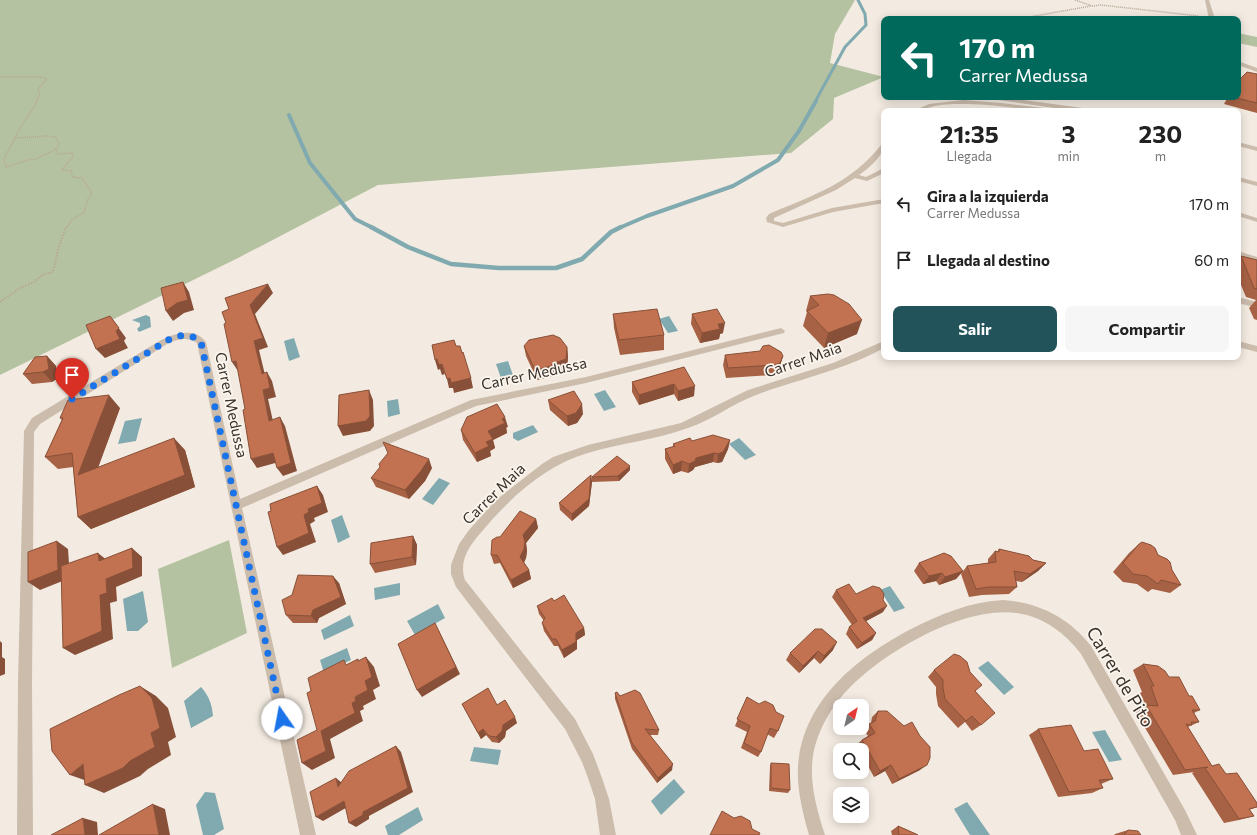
<!DOCTYPE html>
<html lang="es">
<style>
:root{--surface:#fff;--page:#f6f6f6;--text:#222;--muted:#767676;--accent:#22535a}
body{margin:0;font-family:Commissioner,sans-serif;background:var(--page);color:var(--text);height:100vh;display:flex;flex-direction:column;font-size:15px;white-space:nowrap}
*{box-sizing:border-box;margin:0}
p{font-size:13px;color:var(--muted)}
.icon{flex:none;width:22px;height:22px;fill:none;stroke:currentColor;stroke-width:2;stroke-linecap:round;stroke-linejoin:round}
.map{position:relative;flex:1;overflow:hidden}
.sheet{position:absolute;left:881px;top:108px;width:360px;height:252px;display:flex;flex-direction:column;background:var(--surface);border-radius:8px;box-shadow:0 2px 10px #0003}
.sheet>*{flex:none}
.banner{position:absolute;left:881px;top:16px;width:360px;height:84px;border-radius:8px;box-shadow:0 2px 10px #0003;background:#00695c;color:#fff;overflow:hidden}
.needle{width:26px;rotate:35deg}
.buttons{position:absolute;left:833px;top:699px;display:grid;gap:8px}
.buttons a{display:grid;place-items:center;width:36px;height:36px;border-radius:8px;background:var(--surface);box-shadow:0 2px 10px #0003;font-size:20px}
.pin{position:absolute;display:grid;place-items:center;width:34px;height:34px;color:#fff;margin:-41px -17px;border-radius:50% 50% 50% 0;rotate:-45deg;box-shadow:0 0 4px #0007}
.pin .icon{rotate:45deg}
.me{position:absolute;width:44px;margin:-22px;rotate:348deg;stroke-linejoin:round;filter:drop-shadow(0 0 3px #0008)}
.turn{display:flex;align-items:center;gap:14px;height:84px;padding:0 12px;font-size:18px}
.turn .icon{width:52px;height:52px;stroke-width:2.5}
.turn b{display:block;font-size:28px;line-height:34px}
.eta{display:flex;justify-content:space-evenly;align-items:center;height:68px;text-align:center}
.eta b{font-size:24px;font-weight:700;line-height:28px}
.action{display:flex;gap:8px;margin-top:auto;padding:8px 12px}
.action a{flex:1;height:46px;border-radius:8px;background:var(--accent);color:#fff;font-size:16px;font-weight:700;line-height:46px;text-align:center}
.action a+a{background:var(--page);color:var(--text)}
ul{padding:0;list-style:none}
li{display:flex;align-items:center;gap:12px;height:56px;padding:0 12px}
li div{flex:1}
li b{display:block;font-size:15px}
li em{font-style:normal}
.map>svg:first-child{display:block}
</style>
<div class="map">
<svg width="1257" height="835" viewBox="0 0 1257 835">
<rect width="100%" height="100%" fill="#f3ebe1"/>
<path fill="#b5c2a1" d="M 0,0 L 855,0 L 835,34 L 830,63 L 884,77 L 834,98 L 833,119 L 791,153 L 378,185 L 238,258 L 0,375 Z
M 1238,33 L 1257,37 L 1257,47 L 1238,43 Z
M 229,540 L 247,633 L 172,668 L 158,569 Z"/>
<path fill="#80aaaf" d="M 146,315 L 150,317 L 151,327 L 139,332 L 137,329 L 140,326 L 140,323 L 132,320 Z
M 669,316 L 678,331 L 668,333 L 659,319 Z
M 294,338 L 300,357 L 289,361 L 284,341 Z
M 508,361 L 514,378 L 502,381 L 496,364 Z
M 605,390 L 616,407 L 604,411 L 594,394 Z
M 398,399 L 400,414 L 388,417 L 387,401 Z
M 142,418 L 136,441 L 118,444 L 125,421 Z
M 533,425 L 538,432 L 518,441 L 513,438 L 513,433 Z
M 739,438 L 756,455 L 745,460 L 729,444 Z
M 439,478 L 450,483 L 433,505 L 422,499 Z
M 342,515 L 350,537 L 338,543 L 331,520 Z
M 400,583 L 400,595 L 375,600 L 374,588 Z
M 890,586 L 905,608 L 894,612 L 880,590 Z
M 143,591 L 148,622 L 138,631 L 127,631 L 123,599 Z
M 438,604 L 445,618 L 415,635 L 407,621 Z
M 350,615 L 354,626 L 324,640 L 321,630 Z
M 347,648 L 351,660 L 324,673 L 320,660 Z
M 988,661 L 1014,687 L 1004,695 L 978,668 Z
M 201,687 C 209,696 212,704 213,716 L 191,728 L 184,701 Z
M 1105,730 L 1122,760 L 1109,762 L 1092,732 Z
M 474,747 L 501,750 L 498,765 L 470,761 Z
M 674,779 L 685,792 L 661,815 L 651,801 Z
M 205,792 L 215,793 L 224,829 L 214,835 L 203,835 L 196,805 Z
M 967,802 L 990,835 L 970,835 L 954,809 Z
M 418,807 L 423,820 L 399,835 L 388,835 L 385,826 Z"/>
<g fill="none" stroke-linecap="round" stroke-linejoin="round">
<path stroke="#80aaaf" stroke-width="3" d="M 815,102 L 845,47 L 866,25 L 865,14 L 858,0"/>
<path stroke="#80aaaf" stroke-width="4" d="M 289,115 L 310,163 L 355,219 L 373,228
M 619,228 L 647,216 L 733,186 L 778,160 L 799,131 L 816,101"/>
<path stroke="#80aaaf" stroke-width="4.5" d="M 371,227 L 408,247 L 451,264 L 499,268 L 556,268 L 582,259 L 611,232 L 621,227"/>
<path stroke="#b7a697" stroke-width="1.5" stroke-dasharray="1 1" stroke-linecap="butt" d="M 1075,0 L 1092,6 L 1101,5 L 1199,16
M 1018,19 L 1091,6
M 0,77 L 41,77 L 47,79 L 38,89 L 40,93 L 35,105 L 20,128 L 4,159 L 6,167 L 31,159 L 34,160 L 56,149 L 58,154 L 72,153 L 73,156 L 62,170 L 72,171 L 72,177 L 82,178 L 92,193 L 88,199 L 84,212 L 72,220 L 66,228
M 15,138 L 47,136 L 56,137 L 59,144 L 56,149"/>
<path stroke="#b7a697" stroke-width="2" stroke-dasharray="1.5 1.5" stroke-linecap="butt" d="M 0,302 L 20,288 L 34,282 L 42,275 L 53,272 L 59,246 L 66,227"/>
<path fill="#cbbcac" fill-rule="evenodd" d="M 1205,0 L 1209,0 L 1215,19 L 1209,19 Z
M 1238,61 L 1257,68 L 1257,72 L 1238,65 Z
M 1001,97 L 1090,109 L 1093,111 L 1076,111 L 999,100 L 998,99 Z"/>
<path fill="#cbbcac" fill-rule="evenodd" d="M 963,100 L 1001,103 L 1052,109 L 1055,111 C 1024,111 993,103 962,104 C 952,104 941,104 931,107 C 924,109 920,111 913,111 L 929,104 Z
M 1238,142 L 1257,147 L 1257,151 L 1238,146 Z
M 884,143 C 884,156 869,168 859,175 L 866,177 L 884,168 L 884,173 L 867,181 L 855,178 L 836,190 L 774,218 L 774,221 L 783,223 L 832,208 L 884,199 L 884,203 L 833,212 L 783,227 L 767,222 L 766,218 L 769,214 C 815,194 849,185 882,144 Z
M 1238,177 L 1257,182 L 1257,186 L 1238,181 Z
M 1238,212 L 1257,218 L 1257,222 L 1238,216 Z
M 1238,251 L 1257,257 L 1257,262 L 1238,256 Z
M 1238,297 L 1257,302 L 1257,308 L 1238,303 Z
M 781,328 L 785,331 L 784,333 L 586,383 L 476,406 L 242,508 L 316,835 L 300,835 L 197,343 C 187,336 177,339 167,344 L 40,424 L 34,432 L 32,683 L 33,835 L 17,835 L 18,683 L 24,431 L 32,418 L 161,340 C 175,333 195,327 206,342 L 240,499 L 471,400 L 586,377 Z
M 884,341 L 884,348 C 844,370 799,379 756,395 C 732,404 712,420 688,428 C 656,440 621,443 588,453 C 546,465 512,496 484,529 C 471,544 458,559 465,580 L 575,719 L 593,754 L 602,778 L 609,799 L 616,835 L 600,835 L 595,799 L 588,778 L 582,762 L 565,729 L 456,587 L 451,574 L 451,565 L 459,544 L 469,530 L 496,500 L 542,464 L 553,457 L 588,445 L 681,423 L 748,390 L 833,363 Z
M 1238,341 L 1257,346 L 1257,352 L 1238,347 Z
M 1003,600 C 1039,603 1068,617 1091,646 L 1185,810 L 1197,835 L 1181,835 L 1175,820 L 1081,654 C 1065,633 1044,617 1017,613 C 962,605 877,655 842,696 C 830,710 820,728 815,746 C 807,776 816,807 825,835 L 809,835 C 802,810 795,784 799,757 C 808,696 860,656 911,629 C 941,614 969,602 1003,600 Z"/>
</g>
<path fill="#a76245" d="M 1257,74 L 1257,113 L 1224,104 L 1228,97 L 1238,97 Z
M 1241,256 L 1257,260 L 1257,320 L 1254,319 L 1249,308 L 1256,300 L 1246,297 L 1238,278 L 1238,260 Z
M 810,296 L 857,334 L 824,348 L 803,326 L 807,312 L 806,311 Z
M 613,314 L 664,335 L 664,350 L 620,355 L 614,328 Z
M 692,314 L 723,333 L 720,334 L 719,339 L 700,343 L 691,324 Z
M 524,346 L 567,347 L 568,357 L 567,369 L 553,373 L 552,376 L 537,380 L 526,356 Z
M 725,355 L 783,356 L 778,372 L 773,375 L 726,378 L 723,365 Z
M 47,356 L 56,366 L 58,378 L 52,382 L 32,384 L 23,374 Z
M 684,367 L 694,396 L 678,401 L 674,394 L 639,405 L 632,392 L 632,382 Z
M 548,400 L 583,414 L 577,423 L 568,426 L 550,410 Z
M 120,408 L 98,467 L 185,450 L 195,487 L 91,529 L 78,517 L 73,467 L 58,469 L 45,457 L 62,420 L 60,418 Z
M 506,427 L 507,433 L 493,440 L 495,448 L 490,451 L 491,456 L 477,462 L 463,440 L 461,430 L 508,427 Z
M 730,440 L 728,449 L 722,462 L 717,463 L 713,462 L 695,467 L 693,470 L 688,473 L 681,471 L 673,474 L 665,459 L 665,449 L 673,447 L 673,444 L 692,441 Z
M 432,468 L 425,481 L 409,499 L 376,487 L 371,478 Z
M 630,470 L 619,481 L 592,482 L 592,477 Z
M 591,475 L 592,482 L 589,506 L 572,521 L 560,510 L 559,503 Z
M 536,519 L 538,528 L 526,543 L 527,551 L 526,558 L 524,563 L 529,570 L 531,579 L 513,588 L 500,563 L 494,564 L 491,555 L 500,537 Z
M 413,536 L 417,545 L 416,565 L 375,573 L 370,564 Z
M 1139,544 L 1158,555 L 1172,570 L 1181,585 L 1170,593 L 1152,589 L 1148,592 L 1137,584 L 1123,582 L 1113,572 L 1129,553 Z
M 999,549 L 1033,560 L 1046,563 L 1038,571 L 1022,582 L 1016,581 L 1017,587 L 1009,594 L 982,595 L 969,597 L 961,574 L 967,566 L 988,563 L 988,559 L 995,551 L 997,552 Z
M 919,563 L 963,571 L 956,579 L 939,585 L 936,581 L 923,584 L 914,571 Z
M 339,583 L 346,604 L 319,618 L 317,623 L 293,623 L 286,615 Z
M 836,590 L 883,600 L 883,612 L 866,621 L 876,633 L 872,640 L 857,649 L 846,634 L 849,627 L 852,625 L 832,597 Z
M 554,601 L 584,628 L 585,635 L 577,640 L 577,649 L 564,658 L 558,646 L 554,646 L 544,631 L 542,623 L 544,621 L 539,614 L 537,606 Z
M 833,650 L 820,664 L 814,658 L 799,673 L 786,660 L 790,653 Z
M 1143,664 L 1169,677 L 1189,696 L 1200,710 L 1194,713 L 1199,722 L 1188,727 L 1212,766 L 1226,774 L 1257,807 L 1249,810 L 1254,816 L 1239,820 L 1224,823 L 1192,773 L 1194,772 L 1173,775 L 1135,711 L 1145,705 L 1140,693 L 1142,692 L 1133,670 Z
M 934,670 L 975,691 L 981,725 L 972,731 L 965,722 L 958,728 L 938,706 L 936,694 L 936,687 L 928,677 Z
M 615,693 L 620,696 L 659,730 L 658,735 L 650,735 L 672,770 L 657,783 L 632,749 L 615,699 Z
M 747,697 L 778,731 L 774,738 L 767,734 L 761,752 L 758,757 L 741,748 L 747,732 L 735,726 Z
M 462,704 L 497,705 L 517,723 L 506,731 L 505,737 L 499,743 L 492,742 L 486,735 L 481,739 Z
M 878,711 L 920,770 L 892,784 L 885,771 L 874,777 L 862,755 L 862,750 L 859,750 L 856,745 L 862,740 L 868,736 L 864,730 L 871,723 L 872,717 Z
M 1038,729 L 1084,751 L 1113,779 L 1101,784 L 1103,788 L 1092,793 L 1058,797 L 1029,735 Z
M 771,763 L 790,790 L 788,793 L 769,791 L 770,766 Z
M 898,826 L 918,835 L 892,835 L 891,831 Z
M 1128,830 L 1141,835 L 1114,835 L 1115,834 Z"/>
<path fill="#885038" d="M 183,282 L 189,292 L 194,310 L 184,313 L 173,321 L 166,311 Z
M 268,284 L 273,293 L 255,314 L 268,347 L 259,350 L 267,383 L 262,374 L 254,341 L 250,305 Z
M 110,316 L 126,338 L 124,341 L 128,348 L 105,358 L 96,349 L 116,331 Z
M 862,320 L 857,334 L 824,348 L 828,333 Z
M 725,323 L 723,333 L 720,334 L 719,339 L 700,343 L 702,333 L 718,324 Z
M 567,347 L 568,357 L 567,369 L 553,373 L 552,376 L 537,380 L 535,370 L 552,364 Z
M 47,356 L 56,366 L 58,378 L 52,382 L 43,372 Z
M 783,356 L 778,372 L 773,375 L 775,365 Z
M 437,359 L 442,364 L 445,374 L 442,375 L 440,369 L 438,370 L 435,360 Z
M 236,361 L 238,371 L 232,362 Z
M 267,372 L 272,381 L 276,397 L 268,399 L 275,430 L 269,421 L 263,390 Z
M 450,378 L 471,378 L 473,388 L 454,393 L 453,388 L 449,388 L 447,379 Z
M 674,384 L 674,394 L 639,405 L 639,395 Z
M 695,386 L 694,396 L 678,401 L 678,391 Z
M 369,390 L 373,400 L 374,426 L 370,431 L 343,436 L 338,426 Z
M 109,395 L 120,408 L 91,487 L 78,475 Z
M 582,404 L 583,414 L 577,423 L 568,426 L 567,416 Z
M 280,417 L 285,426 L 297,471 L 283,476 L 277,468 Z
M 505,417 L 508,427 L 506,427 L 507,433 L 493,440 L 495,448 L 490,451 L 491,456 L 477,462 L 475,453 L 486,442 L 488,431 L 502,419 Z
M 174,438 L 185,450 L 195,487 L 91,529 L 78,517 Z
M 730,440 L 728,449 L 722,462 L 717,463 L 718,454 Z
M 273,453 L 279,462 L 257,468 L 251,459 Z
M 714,453 L 713,462 L 695,467 L 693,470 L 688,473 L 689,464 L 696,458 Z
M 429,459 L 432,468 L 425,481 L 409,499 L 405,490 Z
M 682,461 L 681,471 L 673,474 L 673,465 Z
M 630,466 L 630,470 L 619,481 L 618,476 Z
M 591,475 L 592,482 L 589,506 L 572,521 L 572,514 Z
M 317,486 L 323,495 L 328,512 L 314,518 L 315,521 L 310,524 L 316,542 L 283,555 L 277,547 L 304,515 Z
M 536,519 L 538,528 L 526,543 L 527,551 L 526,558 L 522,566 L 520,557 L 523,535 Z
M 413,536 L 417,545 L 416,565 L 412,557 Z
M 57,541 L 68,549 L 70,578 L 40,590 L 28,582 Z
M 132,548 L 142,557 L 142,576 L 116,587 L 117,601 L 110,603 L 113,639 L 75,655 L 63,648 L 100,595 L 106,579 Z
M 98,553 L 108,561 L 99,561 Z
M 1046,563 L 1038,571 L 1022,582 L 1030,574 Z
M 529,570 L 531,579 L 513,588 L 511,580 Z
M 963,571 L 956,579 L 939,585 L 945,577 Z
M 942,573 L 936,581 L 923,584 L 929,576 Z
M 333,576 L 339,583 L 346,604 L 319,618 L 317,623 L 311,616 L 313,610 Z
M 887,606 L 883,612 L 859,625 L 863,618 Z
M 584,628 L 585,635 L 577,640 L 577,649 L 564,658 L 562,650 L 576,633 Z
M 439,631 L 460,674 L 422,697 L 417,690 Z
M 876,633 L 872,640 L 857,649 L 862,643 Z
M 0,641 L 2,643 L 2,657 L 5,659 L 5,674 L 0,676 Z
M 837,642 L 833,650 L 820,664 L 824,656 Z
M 818,651 L 814,658 L 799,673 L 803,666 Z
M 366,657 L 374,667 L 380,686 L 373,690 L 376,699 L 363,706 L 364,709 L 360,711 L 363,721 L 330,739 L 335,758 L 312,770 L 302,763 L 321,731 L 352,703 L 365,681 Z
M 140,686 L 156,696 L 168,708 L 176,737 L 168,742 L 171,755 L 148,769 L 140,776 L 104,793 L 85,785 Z
M 515,717 L 517,723 L 506,731 L 505,737 L 499,743 L 496,737 L 503,725 Z
M 483,729 L 486,735 L 481,739 L 478,733 Z
M 396,746 L 401,752 L 413,792 L 369,816 L 369,819 L 356,827 L 349,823 L 363,812 Z
M 83,764 L 90,782 L 70,775 Z
M 673,764 L 672,770 L 657,783 L 658,778 Z
M 891,765 L 885,771 L 874,777 L 880,771 Z
M 927,765 L 920,770 L 892,784 L 899,779 Z
M 336,778 L 342,783 L 338,787 Z
M 344,801 L 351,805 L 323,821 L 316,817 Z
M 153,804 L 165,809 L 170,835 L 159,835 Z
M 83,818 L 97,822 L 98,835 L 85,835 Z"/>
<path fill="#c27250" stroke="#885038" d="M 1247,72 L 1257,74 L 1257,103 L 1233,97 L 1238,97 L 1238,81 Z
M 1241,256 L 1257,260 L 1257,289 L 1254,288 Z
M 183,282 L 188,300 L 177,303 L 166,311 L 161,288 Z
M 268,284 L 250,305 L 263,338 L 254,341 L 262,374 L 267,372 L 270,388 L 263,390 L 269,421 L 280,417 L 291,463 L 277,468 L 273,453 L 251,459 L 243,410 L 245,409 L 236,361 L 232,362 L 224,324 L 226,323 L 222,312 L 229,309 L 225,298 Z
M 828,294 L 834,295 L 849,304 L 862,320 L 828,333 L 807,311 L 819,305 L 810,296 Z
M 657,309 L 664,335 L 619,340 L 613,314 Z
M 717,309 L 725,323 L 718,324 L 720,329 L 702,333 L 692,314 Z
M 110,316 L 119,328 L 116,331 L 120,339 L 96,349 L 86,325 Z
M 553,335 L 560,338 L 567,347 L 566,359 L 552,364 L 551,366 L 535,370 L 524,346 L 529,340 Z
M 454,340 L 456,346 L 460,346 L 462,353 L 463,352 L 471,378 L 451,383 L 450,378 L 447,379 L 442,364 L 439,365 L 437,359 L 435,360 L 432,345 Z
M 769,345 L 781,352 L 783,356 L 780,363 L 775,365 L 728,368 L 725,355 L 760,351 L 763,346 Z
M 47,356 L 49,369 L 43,372 L 23,374 L 35,357 Z
M 684,367 L 695,386 L 678,391 L 674,384 L 639,395 L 632,382 Z
M 369,390 L 370,416 L 366,421 L 338,426 L 339,395 Z
M 574,391 L 582,404 L 576,413 L 567,416 L 548,400 Z
M 109,395 L 78,475 L 174,438 L 185,475 L 78,517 L 72,453 L 45,457 L 63,418 L 60,418 L 68,400 Z
M 497,404 L 505,417 L 502,419 L 505,423 L 488,431 L 493,439 L 486,442 L 489,446 L 475,453 L 461,430 L 467,417 Z
M 713,435 L 730,440 L 723,452 L 718,454 L 714,453 L 696,458 L 695,461 L 689,464 L 682,461 L 673,465 L 665,449 L 675,446 L 673,444 L 690,438 L 692,441 Z
M 383,442 L 429,459 L 421,471 L 405,490 L 371,478 L 380,467 L 379,464 L 388,453 Z
M 617,456 L 630,466 L 618,476 L 592,477 Z
M 591,475 L 589,499 L 572,514 L 559,503 Z
M 317,486 L 322,503 L 308,509 L 309,512 L 304,515 L 309,533 L 277,547 L 268,512 L 271,511 L 270,504 Z
M 520,511 L 536,519 L 523,535 L 525,542 L 524,549 L 520,557 L 529,570 L 511,580 L 497,555 L 491,555 L 492,540 L 497,537 L 500,537 Z
M 413,536 L 412,557 L 370,564 L 371,543 Z
M 57,541 L 58,570 L 28,582 L 28,552 Z
M 1142,542 L 1151,545 L 1155,548 L 1158,555 L 1167,559 L 1170,562 L 1172,570 L 1181,585 L 1161,580 L 1158,584 L 1147,576 L 1133,574 L 1123,563 L 1139,544 Z
M 132,548 L 133,568 L 106,579 L 107,593 L 100,595 L 102,631 L 63,648 L 61,566 L 98,553 L 99,561 Z
M 999,549 L 1029,556 L 1033,560 L 1046,563 L 1030,574 L 1014,571 L 1017,587 L 989,587 L 976,589 L 967,566 L 996,562 L 995,551 L 999,552 Z
M 944,553 L 951,556 L 963,571 L 945,577 L 942,573 L 929,576 L 919,563 Z
M 298,575 L 333,576 L 341,597 L 313,610 L 311,616 L 286,615 L 282,600 L 292,595 Z
M 849,584 L 856,594 L 873,586 L 880,588 L 884,594 L 883,600 L 887,606 L 863,618 L 876,633 L 862,643 L 849,627 L 857,621 L 836,590 Z
M 564,595 L 584,628 L 576,633 L 576,642 L 562,650 L 556,639 L 552,639 L 542,623 L 545,618 L 537,606 L 552,598 L 554,601 Z
M 435,623 L 456,667 L 417,690 L 398,644 Z
M 815,629 L 822,629 L 837,642 L 824,656 L 818,651 L 803,666 L 790,653 Z
M 954,654 L 960,656 L 967,662 L 970,672 L 982,685 L 975,691 L 995,713 L 981,725 L 972,716 L 966,721 L 945,699 L 943,688 L 943,680 L 934,670 Z
M 366,657 L 372,677 L 365,681 L 368,690 L 355,697 L 356,701 L 352,703 L 355,713 L 321,731 L 326,751 L 302,763 L 297,740 L 317,730 L 307,693 L 311,691 L 308,678 L 344,660 L 346,665 L 358,659 L 358,661 Z
M 1143,664 L 1158,666 L 1165,671 L 1169,677 L 1179,677 L 1189,696 L 1192,696 L 1200,710 L 1192,710 L 1199,722 L 1191,722 L 1192,725 L 1186,724 L 1212,766 L 1219,764 L 1226,774 L 1237,773 L 1257,803 L 1257,807 L 1249,809 L 1254,816 L 1239,819 L 1205,768 L 1208,767 L 1185,770 L 1146,705 L 1158,706 L 1151,686 L 1154,686 Z
M 140,686 L 152,698 L 160,728 L 151,733 L 155,747 L 130,761 L 123,768 L 85,785 L 83,764 L 70,775 L 52,751 L 50,729 L 119,695 Z
M 488,688 L 497,705 L 505,700 L 515,717 L 503,725 L 502,731 L 496,737 L 489,736 L 483,729 L 478,733 L 462,704 Z
M 635,690 L 640,693 L 659,730 L 645,729 L 673,764 L 658,778 L 632,743 L 615,693 L 617,692 L 620,696 Z
M 747,697 L 759,704 L 765,701 L 773,705 L 776,712 L 784,716 L 778,731 L 770,728 L 761,752 L 744,743 L 750,726 L 737,719 Z
M 878,711 L 887,711 L 904,726 L 912,722 L 920,736 L 930,747 L 930,758 L 927,765 L 899,779 L 891,765 L 880,771 L 862,740 L 875,733 L 869,724 L 875,721 Z
M 1071,725 L 1084,751 L 1098,749 L 1113,779 L 1099,780 L 1103,788 L 1069,792 L 1038,729 Z
M 396,746 L 408,788 L 363,812 L 363,815 L 349,823 L 344,801 L 316,817 L 310,792 L 336,778 L 338,787 L 349,771 Z
M 771,763 L 789,764 L 790,790 L 771,788 Z
M 153,804 L 159,835 L 99,835 Z
M 722,811 L 734,818 L 741,816 L 750,821 L 752,829 L 760,833 L 759,835 L 710,835 Z
M 83,818 L 85,835 L 51,835 Z
M 898,826 L 916,834 L 918,835 L 899,835 Z
M 1128,830 L 1138,831 L 1141,835 L 1124,835 Z"/>
<g fill="none" stroke-linecap="round" stroke-linejoin="round">
<path stroke="#1a73e8" stroke-width="7" stroke-dasharray="0 12.6" d="M 72,399 L 170,339 C 181,334 192,334 201,342 L 282,719"/>
</g>
<g text-anchor="middle" stroke-width="3.5" stroke-linejoin="round" paint-order="stroke">
<g font-size="15" fill="#39302b" stroke="#faf5ed">
<text transform="translate(803 360) rotate(-19)" y="5">Carrer Maia</text>
<text transform="translate(534 374) rotate(-12)" y="5">Carrer Medussa</text>
<text transform="translate(231 405) rotate(78)" y="5">Carrer Medussa</text>
<text transform="translate(494 494) rotate(-44)" y="5">Carrer Maia</text>
</g>
<g font-size="18" fill="#39302b" stroke="#faf5ed">
<text transform="translate(1120 677) rotate(59)" y="6">Carrer de Pito</text>
</g>
</g>
</svg>
<div class="buttons">
<a><svg class="needle" viewBox="-14 -14 28 28"><path d="M0-13l5 13h-10z" fill="#e53935"/><path d="M0 13l5-13h-10z" fill="#767676"/></svg></a>
<a><svg class="icon" aria-label="search" viewBox="0 0 24 24"><circle cx="10" cy="10" r="6"/><path d="M15 15l6 6"/></svg></a>
<a><svg class="icon" aria-label="layers" viewBox="0 0 24 24"><path d="M12 4l9 5-9 5-9-5zM3 14l9 5 9-5"/></svg></a>
</div>
<div class="pin" style="left:72px;top:399px;background:#d93025"><svg class="icon" aria-label="arrive" viewBox="0 0 24 24"><path d="M6 21V4h12l-3 4 3 4H6"/></svg></div>
<svg class="me" style="left:282px;top:719px" viewBox="-20 -20 40 40"><circle r="19" fill="#fff"/><path d="M0-13L10 11 0 6-10 11z" fill="#1a73e8"/></svg>
<div class="banner">
<div class="turn"><svg class="icon" aria-label="left" viewBox="0 0 24 24"><path d="M17 20v-9H6M10 6l-5 5 5 5"/></svg><div><b>170 m</b>Carrer Medussa</div></div>
</div>
<section class="sheet">
<div class="eta">
<div><b>21:35</b><p>Llegada</p></div>
<div><b>3</b><p>min</p></div>
<div><b>230</b><p>m</p></div>
</div>
<ul>
<li><svg class="icon" aria-label="left" viewBox="0 0 24 24"><path d="M17 20v-9H6M10 6l-5 5 5 5"/></svg><div><b>Gira a la izquierda</b><p>Carrer Medussa</p></div><em>170 m</em></li>
<li><svg class="icon" aria-label="arrive" viewBox="0 0 24 24"><path d="M6 21V4h12l-3 4 3 4H6"/></svg><div><b>Llegada al destino</b></div><em>60 m</em></li>
</ul>
<div class="action"><a>Salir</a><a>Compartir</a></div>
</section>
</div>
